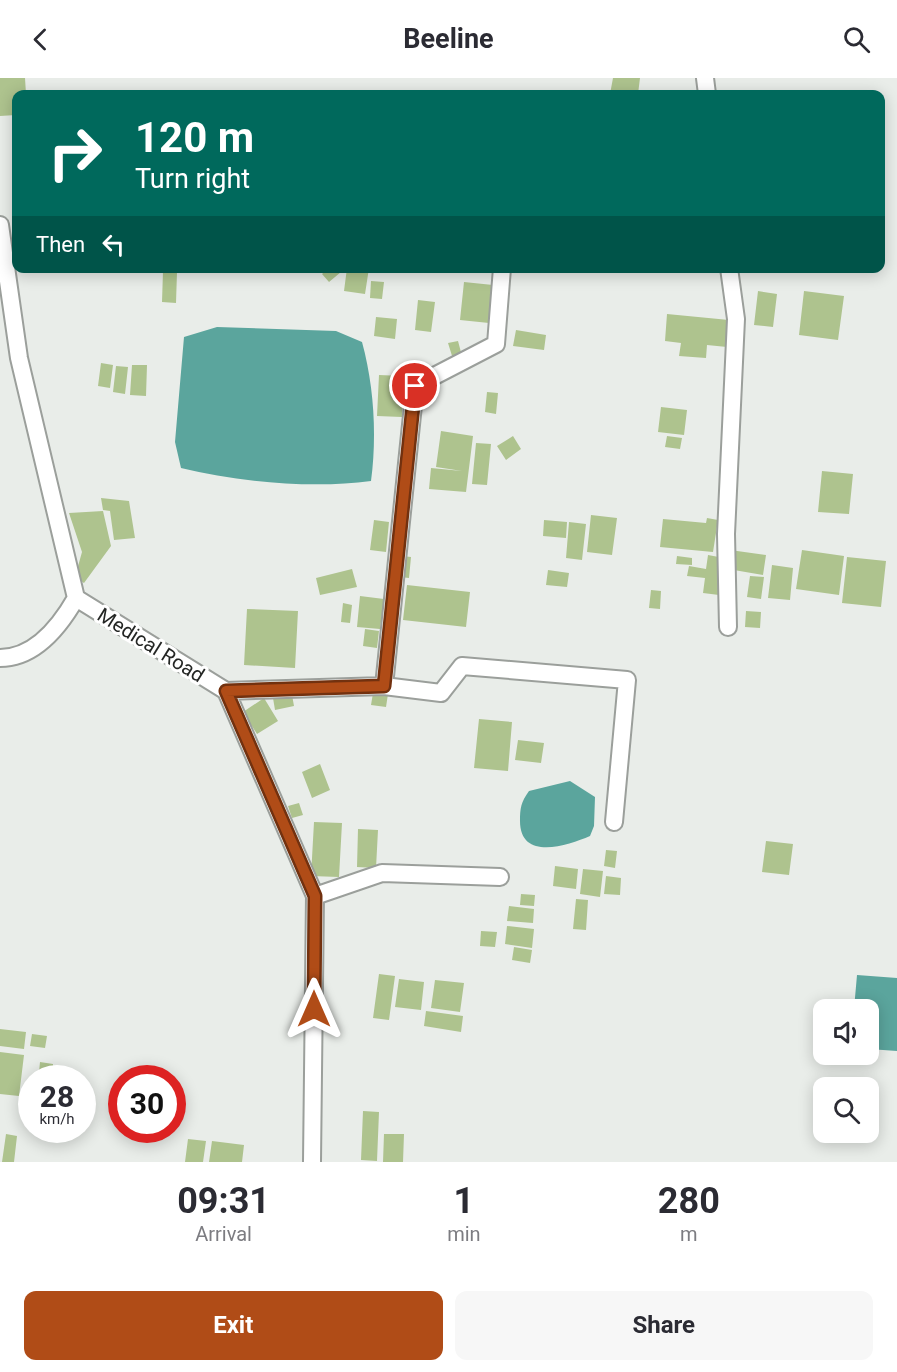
<!DOCTYPE html>
<style>
:root{--surface:#fff;--page:#f7f7f7;--text:#2b2b33;--muted:#7c7c81;--accent:#b04c17}
body{margin:0;font-family:Roboto,sans-serif;background:var(--page);color:var(--text);height:100vh;display:flex;flex-direction:column;font-size:22px;white-space:nowrap}
*{box-sizing:border-box;margin:0}
p{font-size:20px;color:var(--muted)}
.icon{flex:none;width:33px;height:33px;fill:none;stroke:currentColor;stroke-width:2;stroke-linecap:round;stroke-linejoin:round}
.map{position:relative;height:1084px;overflow:hidden}
.panel{display:flex;flex-direction:column;background:var(--surface);flex:1}
.panel>*{flex:none}
.guide{position:absolute;left:12px;top:12px;width:873px;height:183px;border-radius:12px;box-shadow:0 3px 15px #0003;background:#00695c;color:#fff;overflow:hidden}
.controls{position:absolute;left:813px;top:921px;display:grid;gap:12px}
.controls a{display:grid;place-items:center;width:66px;height:66px;border-radius:12px;background:var(--surface);box-shadow:0 3px 15px #0003;font-size:30px}
.speed{position:absolute;left:18px;top:987px;display:flex;gap:12px;font-size:30px;font-weight:700;text-align:center}
.speed>*{display:grid;place-content:center;width:78px;height:78px;border-radius:50%;background:var(--surface);box-shadow:0 3px 15px #0003;line-height:1}
.speed small{font-size:15px;font-weight:400}
.speed .limit{border:9px solid #d22;background:#fff;color:#111}
.pin{position:absolute;display:grid;place-items:center;width:51px;height:51px;color:#fff;margin:-26px;border:3px solid #fff;border-radius:50%;box-shadow:0 2px 6px #0007}
.me{position:absolute;width:66px;margin:-33px;rotate:0deg;stroke-linejoin:round;filter:drop-shadow(0 0 4px #0008)}
.turn{display:flex;align-items:center;gap:21px;height:126px;padding:0 24px;font-size:27px}
.turn .icon{width:78px;height:78px;stroke-width:2.5}
.turn b{display:block;font-size:42px;line-height:51px}
.then{display:flex;align-items:center;height:57px;padding:0 24px;background:#0003;gap:12px;font-size:22px}
.eta{display:flex;justify-content:space-evenly;align-items:center;height:102px;text-align:center}
.eta b{font-size:36px;font-weight:700;line-height:42px}
.primary-button{display:flex;gap:12px;margin-top:auto;padding:12px 24px}
.primary-button a{flex:1;height:69px;border-radius:12px;background:var(--accent);color:#fff;font-size:24px;font-weight:700;line-height:69px;text-align:center}
.primary-button a+a{background:var(--page);color:var(--text)}
header{display:flex;justify-content:space-between;align-items:center;height:78px;padding:0 24px;background:var(--surface);font-size:27px;font-weight:700}
.map>svg:first-child{display:block}
</style>
<header><svg class="icon" aria-label="back" viewBox="0 0 24 24"><path d="M15 5l-7 7 7 7"/></svg>Beeline<svg class="icon" aria-label="search" viewBox="0 0 24 24"><circle cx="10" cy="10" r="6"/><path d="M15 15l6 6"/></svg></header>
<div class="map">
<svg width="897" height="1084" viewBox="0 0 897 1084">
<rect width="100%" height="100%" fill="#e9ede9"/>
<path fill="#5ba59d" d="M 217,249 L 336,253 L 362,264 C 374,308 377,358 371,403 C 312,411 239,404 181,390 L 175,364 L 184,259 Z
M 570,703 L 595,719 L 594,748 L 590,758 C 567,768 520,783 520,743 C 520,730 521,724 529,713 Z
M 857,897 L 897,900 L 897,973 L 869,971 L 868,932 L 854,931 Z"/>
<path fill="#aec38e" d="M 0,0 L 25,0 L 26,16 L 16,16 L 16,37 L 0,38 Z
M 613,0 L 640,0 L 638,16 L 610,16 Z
M 328,190 L 338,190 L 341,194 L 329,204 L 322,196 Z
M 347,190 L 369,190 L 365,216 L 344,213 Z
M 163,193 L 177,194 L 176,225 L 162,224 Z
M 371,203 L 384,204 L 382,221 L 370,220 Z
M 464,204 L 493,207 L 489,245 L 460,242 Z
M 758,213 L 777,216 L 773,249 L 754,247 Z
M 804,213 L 844,218 L 838,262 L 799,257 Z
M 418,222 L 435,224 L 431,254 L 415,252 Z
M 667,236 L 729,242 L 727,269 L 707,267 L 706,280 L 679,278 L 681,265 L 665,263 Z
M 376,239 L 397,241 L 395,261 L 374,258 Z
M 516,252 L 546,257 L 544,272 L 513,268 Z
M 458,263 L 462,278 L 453,281 L 448,265 Z
M 101,285 L 113,287 L 110,310 L 98,308 Z
M 132,287 L 147,287 L 146,318 L 130,317 Z
M 116,288 L 128,289 L 125,316 L 113,314 Z
M 379,297 L 403,298 L 402,339 L 377,338 Z
M 487,314 L 498,315 L 496,336 L 485,334 Z
M 661,329 L 687,332 L 684,357 L 658,354 Z
M 441,353 L 473,358 L 466,414 L 429,411 L 431,390 L 462,393 L 436,389 Z
M 513,358 L 521,371 L 506,382 L 497,368 Z
M 667,358 L 682,360 L 680,371 L 665,369 Z
M 476,365 L 491,366 L 487,407 L 472,406 Z
M 822,393 L 853,396 L 849,436 L 818,434 Z
M 101,420 L 129,423 L 135,460 L 114,462 L 110,433 L 103,432 Z
M 103,433 L 111,468 L 84,505 L 75,499 L 82,474 L 69,435 Z
M 591,437 L 617,440 L 612,477 L 587,474 Z
M 707,440 L 718,442 L 713,474 L 660,469 L 663,441 L 706,445 Z
M 374,442 L 389,444 L 386,474 L 370,472 Z
M 544,442 L 567,444 L 566,460 L 543,458 Z
M 569,444 L 586,446 L 582,482 L 566,480 Z
M 730,472 L 766,477 L 763,497 L 728,491 Z
M 802,472 L 844,478 L 839,517 L 796,511 Z
M 708,477 L 724,480 L 719,517 L 703,515 L 705,500 L 687,498 L 689,488 L 706,491 Z
M 402,478 L 411,479 L 409,500 L 400,499 Z
M 677,478 L 692,480 L 692,487 L 676,486 Z
M 847,479 L 886,483 L 881,529 L 842,525 Z
M 772,487 L 793,490 L 790,522 L 768,520 Z
M 352,491 L 357,509 L 320,517 L 316,500 Z
M 548,492 L 569,495 L 567,509 L 546,507 Z
M 750,498 L 764,499 L 761,521 L 747,519 Z
M 407,507 L 470,514 L 466,549 L 403,542 Z
M 651,512 L 661,513 L 660,531 L 649,530 Z
M 360,518 L 384,521 L 380,551 L 357,549 Z
M 343,525 L 352,527 L 350,545 L 341,544 Z
M 247,531 L 298,533 L 295,590 L 244,587 Z
M 746,533 L 761,534 L 760,550 L 745,549 Z
M 365,551 L 379,553 L 377,570 L 363,568 Z
M 373,615 L 388,616 L 386,629 L 371,627 Z
M 292,617 L 294,628 L 275,632 L 273,620 Z
M 264,620 L 278,643 L 257,656 L 243,634 Z
M 479,641 L 512,644 L 508,693 L 474,690 Z
M 518,662 L 544,665 L 541,685 L 515,682 Z
M 320,686 L 330,712 L 312,720 L 302,694 Z
M 299,725 L 303,737 L 292,740 L 288,728 Z
M 314,744 L 342,745 L 339,799 L 311,798 Z
M 358,751 L 378,752 L 376,790 L 357,789 Z
M 766,763 L 793,766 L 789,797 L 762,794 Z
M 606,772 L 617,773 L 615,790 L 604,788 Z
M 555,788 L 578,791 L 576,811 L 553,808 Z
M 583,791 L 603,793 L 600,819 L 580,816 Z
M 606,798 L 621,800 L 620,817 L 604,816 Z
M 521,816 L 535,817 L 534,828 L 520,827 Z
M 576,821 L 588,822 L 586,852 L 573,851 Z
M 509,828 L 534,831 L 533,845 L 507,843 Z
M 507,848 L 534,851 L 532,870 L 505,866 Z
M 481,853 L 497,854 L 495,869 L 480,868 Z
M 514,869 L 532,872 L 530,885 L 512,882 Z
M 379,896 L 395,898 L 389,942 L 373,940 Z
M 399,901 L 424,904 L 421,932 L 395,929 Z
M 435,902 L 464,905 L 460,934 L 431,930 Z
M 426,933 L 463,938 L 461,954 L 424,948 Z
M 0,951 L 26,954 L 24,971 L 0,968 Z
M 32,956 L 47,958 L 45,970 L 30,968 Z
M 0,974 L 24,977 L 19,1018 L 0,1016 Z
M 40,984 L 53,986 L 53,995 L 39,994 Z
M 363,1033 L 379,1034 L 377,1083 L 361,1082 Z
M 6,1056 L 17,1058 L 14,1084 L 2,1084 Z
M 384,1056 L 404,1056 L 403,1084 L 383,1084 Z
M 188,1061 L 206,1063 L 203,1084 L 185,1084 Z
M 212,1063 L 244,1067 L 242,1084 L 209,1084 Z"/>
<g fill="none" stroke-linecap="round" stroke-linejoin="round">
<g stroke="#9b9f9b" stroke-width="20">
<path id="street" d="M 705,0 L 707,16
M 0,147 L 19,280 L 76,520 L 226,613 L 315,818 L 312,1084
M 728,549 L 726,456 L 736,241 L 729,190
M 0,580 C 35,580 60,548 76,520
M 384,608 L 441,615 L 462,588 L 627,602 L 614,744
M 226,613 L 384,608 L 415,308 L 496,266 L 502,190
M 315,818 L 382,795 L 500,799"/>
</g>
<use href="#street" stroke="#fff" stroke-width="16"/>
</g>
<g fill="none" stroke-linecap="round" stroke-linejoin="round">
<g stroke="#72310f" stroke-width="15">
<path id="route" d="M 314,931 L 315,818 L 226,613 L 384,608 L 415,308"/>
</g>
<use href="#route" stroke="#b04c17" stroke-width="10"/>
</g>
<g text-anchor="middle" stroke-width="6" stroke-linejoin="round" paint-order="stroke">
<g font-size="20" fill="#242624" stroke="#fff">
<text transform="translate(151 567) rotate(32)" y="7">Medical Road</text>
</g>
</g>
</svg>
<div class="controls">
<a><svg class="icon" aria-label="sound" viewBox="0 0 24 24"><path d="M4 9h4l5-4v14l-5-4H4zM17 9q2 3 0 6"/></svg></a>
<a><svg class="icon" aria-label="search" viewBox="0 0 24 24"><circle cx="10" cy="10" r="6"/><path d="M15 15l6 6"/></svg></a>
</div>
<div class="speed"><div>28<small>km/h</small></div><div class="limit">30</div></div>
<div class="pin" style="left:415px;top:308px;background:#d93025"><svg class="icon" aria-label="arrive" viewBox="0 0 24 24"><path d="M6 21V4h12l-3 4 3 4H6"/></svg></div>
<svg class="me" style="left:314px;top:931px" viewBox="-20 -20 40 40"><path d="M0-17L14 15 0 8-14 15z" fill="#b04c17" stroke="#fff" stroke-width="4"/></svg>
<div class="guide">
<div class="turn"><svg class="icon" aria-label="right" viewBox="0 0 24 24"><path d="M7 20v-9h11M14 6l5 5-5 5"/></svg><div><b>120 m</b>Turn right</div></div>
<div class="then">Then<svg class="icon" aria-label="left" viewBox="0 0 24 24"><path d="M17 20v-9H6M10 6l-5 5 5 5"/></svg></div>
</div>
</div>
<section class="panel">
<div class="eta">
<div><b>09:31</b><p>Arrival</p></div>
<div><b>1</b><p>min</p></div>
<div><b>280</b><p>m</p></div>
</div>
<div class="primary-button"><a>Exit</a><a>Share</a></div>
</section>
